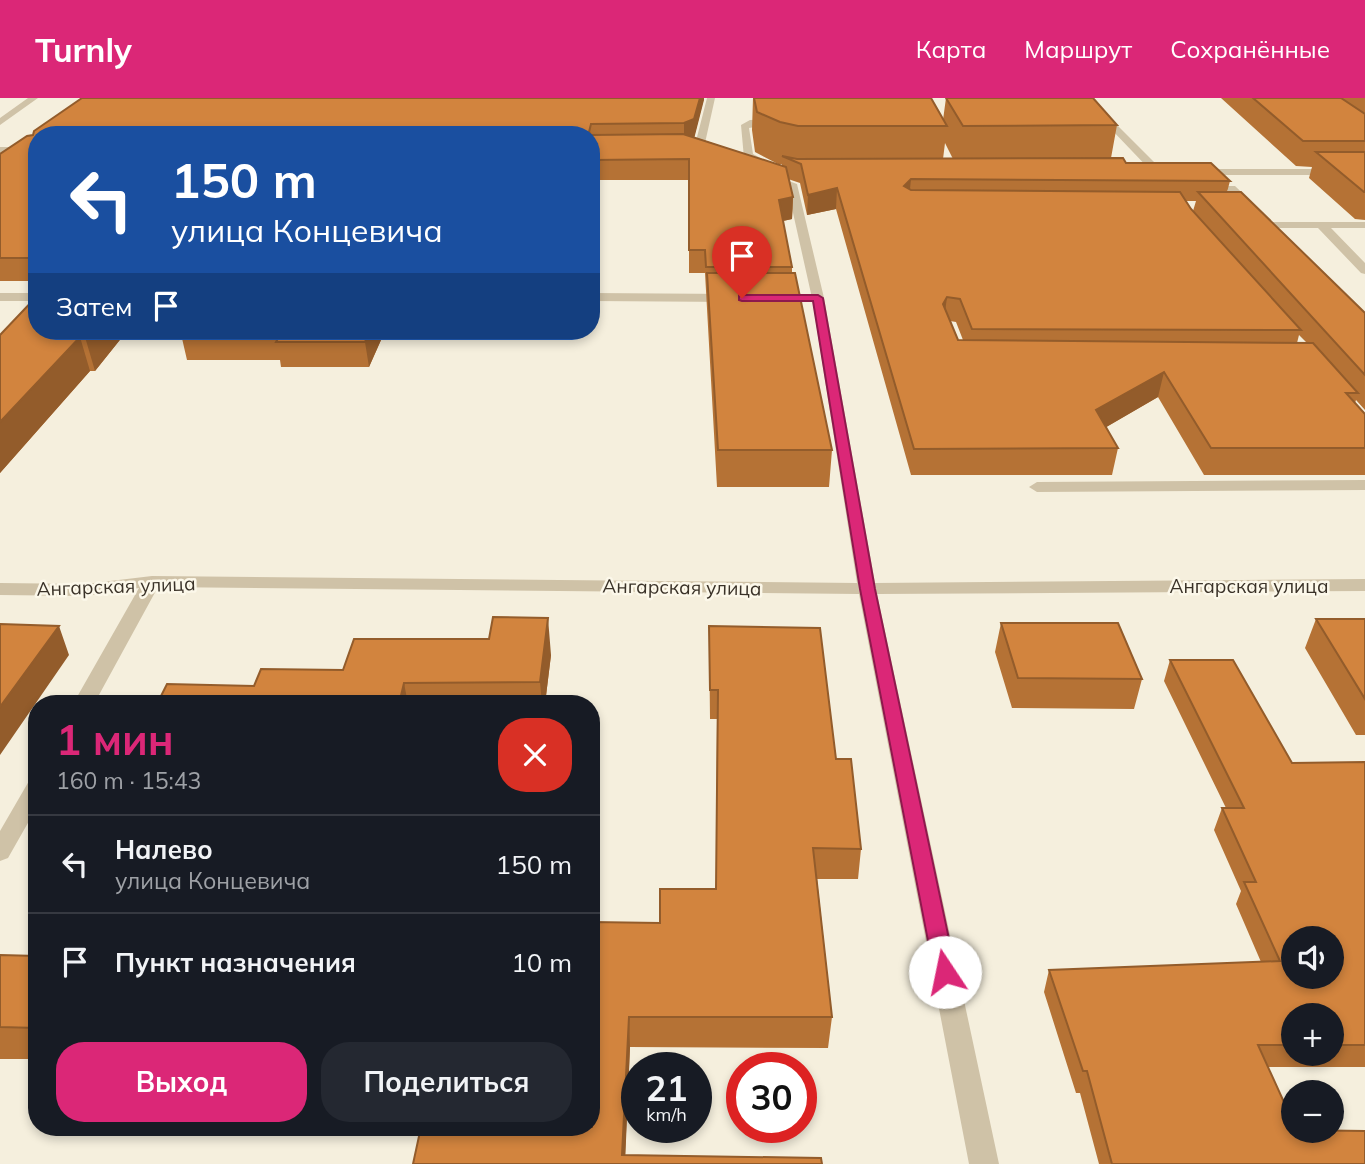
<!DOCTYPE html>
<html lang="ru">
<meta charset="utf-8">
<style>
:root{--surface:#171b24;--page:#242831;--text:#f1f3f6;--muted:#9ea1a6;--line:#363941;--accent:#db2777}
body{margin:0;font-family:Mulish,sans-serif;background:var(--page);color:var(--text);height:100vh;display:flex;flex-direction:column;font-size:26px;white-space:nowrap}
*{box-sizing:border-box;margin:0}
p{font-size:23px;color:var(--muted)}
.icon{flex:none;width:38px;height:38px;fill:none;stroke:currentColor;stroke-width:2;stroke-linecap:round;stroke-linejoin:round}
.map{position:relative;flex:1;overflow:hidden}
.sheet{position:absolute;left:28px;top:597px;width:572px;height:441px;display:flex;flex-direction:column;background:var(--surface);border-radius:28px;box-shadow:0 4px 10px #0003}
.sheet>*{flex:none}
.banner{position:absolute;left:28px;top:28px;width:572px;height:214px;border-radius:28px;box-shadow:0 4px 10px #0003;background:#1a4fa0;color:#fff;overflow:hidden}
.fabs{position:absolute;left:1281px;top:828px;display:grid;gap:14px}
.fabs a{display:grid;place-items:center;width:63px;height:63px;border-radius:50%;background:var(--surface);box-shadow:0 4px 10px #0003;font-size:35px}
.speed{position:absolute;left:621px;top:954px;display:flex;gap:14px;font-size:35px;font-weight:700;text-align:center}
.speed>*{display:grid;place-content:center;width:91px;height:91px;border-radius:50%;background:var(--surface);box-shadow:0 4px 10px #0003;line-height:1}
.speed small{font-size:18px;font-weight:400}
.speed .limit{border:10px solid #d22;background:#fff;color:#111}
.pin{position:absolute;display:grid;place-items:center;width:60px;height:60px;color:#fff;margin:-72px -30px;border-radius:50% 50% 50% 0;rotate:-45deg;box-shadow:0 0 7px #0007}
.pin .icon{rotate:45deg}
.me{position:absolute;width:77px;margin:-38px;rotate:349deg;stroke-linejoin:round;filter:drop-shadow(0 0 5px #0008)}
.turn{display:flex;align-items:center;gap:24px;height:147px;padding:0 28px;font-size:32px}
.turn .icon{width:91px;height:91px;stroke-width:2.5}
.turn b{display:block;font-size:49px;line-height:60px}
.then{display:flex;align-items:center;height:66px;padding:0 28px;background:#0003;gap:14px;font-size:26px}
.round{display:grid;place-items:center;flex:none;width:74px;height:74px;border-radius:28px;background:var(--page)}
.summary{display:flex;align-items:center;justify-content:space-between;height:119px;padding:0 28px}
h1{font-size:42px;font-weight:700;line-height:52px;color:var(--accent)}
.cta{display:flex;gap:14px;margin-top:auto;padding:14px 28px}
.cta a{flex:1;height:80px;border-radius:28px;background:var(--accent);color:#fff;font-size:28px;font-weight:700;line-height:80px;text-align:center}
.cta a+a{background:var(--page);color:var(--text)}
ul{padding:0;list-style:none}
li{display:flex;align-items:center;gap:21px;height:98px;padding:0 28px;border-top:2px solid var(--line)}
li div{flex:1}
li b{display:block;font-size:26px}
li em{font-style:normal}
header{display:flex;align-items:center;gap:42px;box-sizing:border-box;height:98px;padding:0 35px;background:var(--accent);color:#fff}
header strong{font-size:33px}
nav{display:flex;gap:38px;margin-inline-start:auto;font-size:24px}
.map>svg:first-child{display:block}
</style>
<header>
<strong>Turnly</strong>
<nav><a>Карта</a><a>Маршрут</a><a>Сохранённые</a></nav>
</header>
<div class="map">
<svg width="1365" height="1066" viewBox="0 0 1365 1066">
<rect width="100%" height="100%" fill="#f5efdd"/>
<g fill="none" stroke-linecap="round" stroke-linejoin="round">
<path fill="#cfc2a7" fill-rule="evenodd" d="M 707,0 L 715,0 L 705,45 L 681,52 L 681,48 L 696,43 Z
M 1076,0 L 1085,0 L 1104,21 L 1116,26 L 1162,72 L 1162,76 L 1154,76 L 1110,30 L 1098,25 Z
M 780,21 L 780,25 L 749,30 L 753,56 L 774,67 L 774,71 L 766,71 L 744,60 L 741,27 L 750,22 Z
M 1365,71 L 1365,77 L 1195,77 L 1190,74 L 1195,71 Z
M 1227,88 L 1235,88 L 1258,110 L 1258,114 L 1250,114 L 1227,92 Z
M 1365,124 L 1365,130 L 1331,130 L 1365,165 L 1365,176 L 1361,175 L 1318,130 L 1269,130 L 1263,127 L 1269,124 Z
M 1365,382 L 1365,392 L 1037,394 L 1029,389 L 1037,384 Z"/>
<path fill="#cfc2a7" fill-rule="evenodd" d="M 28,0 L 38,0 L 0,27 L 0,20 Z
M 0,49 L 37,49 L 37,55 L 0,55 Z
M 767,75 L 797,86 L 824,200 L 875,485 L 1365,481 L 1365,493 L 877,496 L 999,1066 L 969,1066 L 859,496 L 158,489 L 94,606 L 73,606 L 139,490 L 85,498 L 0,497 L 0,485 L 85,486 L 152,478 L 857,485 L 812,200 L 787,88 L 763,80 L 762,78 Z
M 0,195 L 37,195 L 37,203 L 0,203 Z
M 592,195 L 733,196 L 739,200 L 733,204 L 592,203 Z
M 37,680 L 37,709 L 8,760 L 0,763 L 0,733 L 29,683 Z"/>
</g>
<path fill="#b57235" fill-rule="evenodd" d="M 82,0 L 704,0 L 694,39 L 782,68 L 782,66 L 778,66 L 755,54 L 752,32 L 753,0 L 931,0 L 943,22 L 946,0 L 1093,0 L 1117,27 L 1111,60 L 1123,60 L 1126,65 L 1211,65 L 1230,83 L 1227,94 L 1241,94 L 1365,215 L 1365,312 L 1356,302 L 1355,305 L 1365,316 L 1365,377 L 1204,377 L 1158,299 L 1106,329 L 1118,350 L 1112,377 L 911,377 L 836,111 L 807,117 L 800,85 L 788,81 L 793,99 L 792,121 L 783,123 L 792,169 L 792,175 L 795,175 L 832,352 L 829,389 L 717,389 L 705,175 L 689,175 L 689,82 L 592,82 L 592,37 L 37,37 L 37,183 L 0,183 L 0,56 L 27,38 L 33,37 L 34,33 ZM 945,45 L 953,61 L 943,61 ZM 1186,103 L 1196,103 L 1193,113 L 1191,111 ZM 950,223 L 956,224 L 963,242 L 958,242 ZM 1299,237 L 1307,245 L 1297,245 Z
M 1221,0 L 1365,0 L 1365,122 L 1355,121 L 1309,80 L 1312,69 L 1296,68 Z
M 127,233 L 95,273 L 90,273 L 0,375 L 0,237 Z
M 184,233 L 385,233 L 369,269 L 281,269 L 280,262 L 187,262 L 181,236 Z
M 1316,521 L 1365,521 L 1365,637 L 1356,637 L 1305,550 Z
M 1001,525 L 1142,581 L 1134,611 L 1012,610 L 995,554 Z
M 709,528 L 836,661 L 861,751 L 858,781 L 817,781 L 832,919 L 828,950 L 630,949 L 625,1057 L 413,1066 L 592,1029 L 660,825 L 716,791 L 717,621 L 710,621 Z
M 551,557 L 545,606 L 157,606 L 343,572 Z
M 1170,562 L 1292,665 L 1365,664 L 1365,969 L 1268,969 L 1293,1032 L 1365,1066 L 1099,1066 L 1080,995 L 1076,995 L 1044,894 L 1049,872 L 1261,864 L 1236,806 L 1241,793 L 1214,732 L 1222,710 L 1226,710 L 1164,583 ZM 1293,917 L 1332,917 L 1332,956 L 1293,956 Z
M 0,857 L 37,858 L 37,961 L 0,961 Z"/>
<path fill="#935c2b" d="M 700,0 L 704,0 L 704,2 L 694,41 L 684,44 L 684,25 Z
M 911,81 L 909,101 L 904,88 Z
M 837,90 L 836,111 L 807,117 L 808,97 Z
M 793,99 L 792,121 L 778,124 L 779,102 Z
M 947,199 L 944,222 L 943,206 Z
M 91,233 L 127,233 L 95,273 L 85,239 Z
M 370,233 L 385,233 L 369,269 L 365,244 Z
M 80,239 L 90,273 L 0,375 L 0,324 Z
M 1164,274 L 1158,299 L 1091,338 L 1096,312 Z
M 548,520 L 551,557 L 545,606 L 542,606 L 540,584 Z
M 59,528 L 69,557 L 0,657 L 0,609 Z
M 404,585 L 408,606 L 399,606 Z
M 629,919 L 630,949 L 625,1066 L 622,1057 Z"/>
<path fill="#d2843e" stroke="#935c2b" stroke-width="2" fill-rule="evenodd" d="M 82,0 L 700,0 L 694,21 L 684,25 L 591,26 L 589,34 L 591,37 L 683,36 L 786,69 L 793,99 L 779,102 L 792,169 L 706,169 L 705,152 L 689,152 L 689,61 L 592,62 L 592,37 L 37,37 L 37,160 L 0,160 L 0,56 L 27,38 L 33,37 L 34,33 Z
M 754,0 L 931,0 L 947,28 L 798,28 L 780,24 L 757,14 Z
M 946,0 L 1093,0 L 1117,27 L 963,28 Z
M 1253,0 L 1341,0 L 1365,16 L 1365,43 L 1303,43 Z
M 1316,54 L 1365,54 L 1365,94 L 1364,94 Z
M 782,58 L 797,61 L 1123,60 L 1126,65 L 1211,65 L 1230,83 L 911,81 L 904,88 L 911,92 L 1180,94 L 1191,111 L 1301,232 L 972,231 L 960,201 L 947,199 L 943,206 L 958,242 L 1313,245 L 1358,295 L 1346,295 L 1365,316 L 1365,350 L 1211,350 L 1164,274 L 1096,312 L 1118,350 L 914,351 L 837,90 L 808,97 L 801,66 Z
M 1198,94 L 1241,94 L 1365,215 L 1365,277 Z
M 707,175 L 795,175 L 832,352 L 718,352 Z
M 37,198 L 37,233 L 91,233 L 85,239 L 80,239 L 0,324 L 0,237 Z
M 184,233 L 370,233 L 365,244 L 276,244 L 280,237 L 181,236 Z
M 493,519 L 548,520 L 540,584 L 404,585 L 399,606 L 157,606 L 167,586 L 254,588 L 261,571 L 343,572 L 354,541 L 489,541 Z
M 1316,521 L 1365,521 L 1365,601 Z
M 1001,525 L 1118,525 L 1142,581 L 1018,580 Z
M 0,526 L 59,528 L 0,609 Z
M 709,528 L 820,530 L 836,661 L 851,661 L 861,751 L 813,750 L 832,919 L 629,919 L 622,1057 L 821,1060 L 822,1066 L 413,1066 L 421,1029 L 592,1029 L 592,824 L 660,825 L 660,791 L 716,791 L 718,592 L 710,592 Z
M 1170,562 L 1233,562 L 1292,665 L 1365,664 L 1365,947 L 1332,947 L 1332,917 L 1293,917 L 1293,947 L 1258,947 L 1293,1024 L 1293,1032 L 1365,1033 L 1365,1066 L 1112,1066 L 1087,973 L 1083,973 L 1049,872 L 1280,863 L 1244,784 L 1256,784 L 1222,710 L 1244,710 ZM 1293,840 L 1332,840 L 1332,878 L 1293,878 Z
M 0,857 L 37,858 L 37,930 L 0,929 Z"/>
<path fill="#db2777" stroke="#8e194d" stroke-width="2" d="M 739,197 L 818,197 L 823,200 L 875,491 L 956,874 L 953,880 L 945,883 L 937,880 L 934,874 L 860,491 L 813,203 L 742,203 L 739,202 Z"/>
<g text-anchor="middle" stroke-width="5" stroke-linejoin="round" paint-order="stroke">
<g font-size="19" fill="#3a3228" stroke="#fcf8ea">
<text transform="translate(116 488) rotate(-2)" y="7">Ангарская улица</text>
<text x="1249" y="495">Ангарская улица</text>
<text transform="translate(682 489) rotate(1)" y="7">Ангарская улица</text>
</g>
</g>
</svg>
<div class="fabs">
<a><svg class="icon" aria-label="sound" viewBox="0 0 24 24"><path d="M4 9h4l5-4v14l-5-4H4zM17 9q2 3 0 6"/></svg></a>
<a>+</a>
<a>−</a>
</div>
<div class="speed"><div>21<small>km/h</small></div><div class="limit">30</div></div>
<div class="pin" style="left:742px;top:200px;background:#d93025"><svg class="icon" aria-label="arrive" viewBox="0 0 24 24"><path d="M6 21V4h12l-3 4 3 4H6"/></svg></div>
<svg class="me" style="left:945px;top:874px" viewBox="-20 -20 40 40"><circle r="19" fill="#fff"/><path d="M0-13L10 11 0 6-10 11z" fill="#db2777"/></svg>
<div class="banner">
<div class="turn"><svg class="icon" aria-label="left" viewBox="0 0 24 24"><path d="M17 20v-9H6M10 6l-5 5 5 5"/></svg><div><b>150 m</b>улица Концевича</div></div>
<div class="then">Затем<svg class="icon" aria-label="arrive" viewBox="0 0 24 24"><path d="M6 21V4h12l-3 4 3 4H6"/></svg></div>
</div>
<section class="sheet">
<div class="summary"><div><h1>1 мин</h1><p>160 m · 15:43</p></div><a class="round" style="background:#d93025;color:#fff"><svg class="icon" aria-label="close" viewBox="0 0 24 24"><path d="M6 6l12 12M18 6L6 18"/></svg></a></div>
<ul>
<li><svg class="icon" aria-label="left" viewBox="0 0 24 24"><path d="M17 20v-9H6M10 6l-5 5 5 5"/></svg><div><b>Налево</b><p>улица Концевича</p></div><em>150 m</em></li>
<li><svg class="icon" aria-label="arrive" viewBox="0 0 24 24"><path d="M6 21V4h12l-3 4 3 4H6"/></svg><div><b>Пункт назначения</b></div><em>10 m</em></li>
</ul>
<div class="cta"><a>Выход</a><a>Поделиться</a></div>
</section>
</div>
